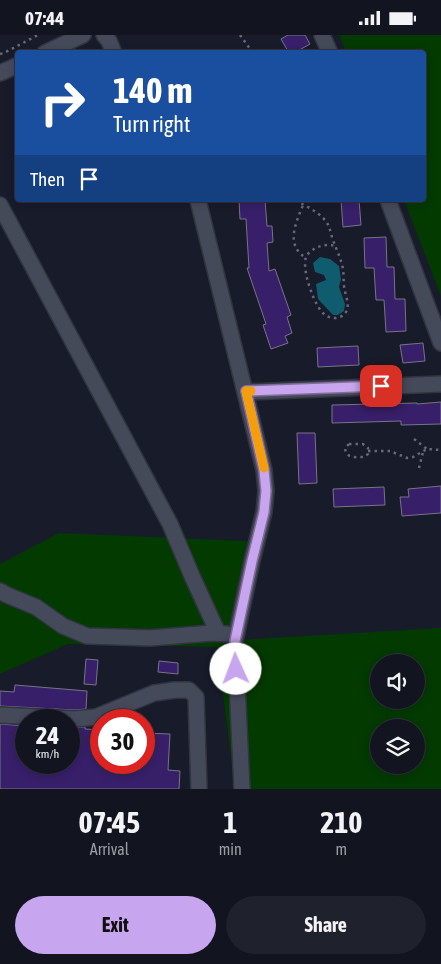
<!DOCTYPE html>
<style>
:root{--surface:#121420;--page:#1f212d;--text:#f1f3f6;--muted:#9c9ea5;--line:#31333e;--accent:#c8a6ef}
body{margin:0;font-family:"Asap Condensed",sans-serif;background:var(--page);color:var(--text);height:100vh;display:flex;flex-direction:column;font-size:19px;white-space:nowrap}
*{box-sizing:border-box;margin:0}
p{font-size:16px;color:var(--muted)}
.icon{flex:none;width:28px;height:28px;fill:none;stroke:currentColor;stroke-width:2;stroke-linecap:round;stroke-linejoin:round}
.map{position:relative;height:754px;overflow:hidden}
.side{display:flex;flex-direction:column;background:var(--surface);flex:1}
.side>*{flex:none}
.guide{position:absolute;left:15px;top:15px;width:411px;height:152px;border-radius:5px;box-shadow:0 2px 8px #0003,0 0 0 1px var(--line);background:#1a4fa0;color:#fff;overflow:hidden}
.buttons{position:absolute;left:370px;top:619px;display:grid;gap:10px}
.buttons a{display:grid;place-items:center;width:55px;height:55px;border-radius:50%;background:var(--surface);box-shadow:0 2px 8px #0003,0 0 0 1px var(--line);font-size:25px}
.speed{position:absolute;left:15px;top:674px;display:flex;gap:10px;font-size:25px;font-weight:700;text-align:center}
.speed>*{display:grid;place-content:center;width:65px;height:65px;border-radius:50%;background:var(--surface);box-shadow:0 2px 8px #0003,0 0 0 1px var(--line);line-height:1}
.speed small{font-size:12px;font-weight:400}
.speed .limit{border:8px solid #d22;background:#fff;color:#111}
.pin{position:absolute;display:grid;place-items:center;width:42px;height:42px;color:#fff;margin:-21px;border-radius:10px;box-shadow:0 2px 8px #0006}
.me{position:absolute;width:55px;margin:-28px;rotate:358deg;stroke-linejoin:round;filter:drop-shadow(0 0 4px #0008)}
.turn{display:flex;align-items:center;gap:18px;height:105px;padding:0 15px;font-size:22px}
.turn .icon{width:65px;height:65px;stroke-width:2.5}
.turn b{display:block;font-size:35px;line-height:42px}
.then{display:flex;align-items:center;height:48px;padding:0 15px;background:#0003;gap:10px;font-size:19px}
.eta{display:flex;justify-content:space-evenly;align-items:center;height:85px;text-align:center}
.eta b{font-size:30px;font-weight:700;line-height:35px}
.primary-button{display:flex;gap:10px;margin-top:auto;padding:10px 15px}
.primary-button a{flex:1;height:58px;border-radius:30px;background:var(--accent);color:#111;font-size:20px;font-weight:700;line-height:58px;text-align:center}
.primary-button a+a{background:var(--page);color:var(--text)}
.status{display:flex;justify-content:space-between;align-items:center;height:35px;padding:0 25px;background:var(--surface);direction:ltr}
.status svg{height:14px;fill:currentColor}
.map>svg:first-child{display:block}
</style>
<div class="status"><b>07:44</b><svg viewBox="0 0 49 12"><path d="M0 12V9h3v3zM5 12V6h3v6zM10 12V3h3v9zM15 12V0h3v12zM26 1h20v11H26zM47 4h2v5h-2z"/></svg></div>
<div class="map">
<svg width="441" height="754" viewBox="0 0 441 754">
<rect width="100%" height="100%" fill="#181b2a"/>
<path fill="#033a00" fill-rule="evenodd" d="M 339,0 L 441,0 L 441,261 L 404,165 L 424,165 L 424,18 L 346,17 Z
M 59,498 L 247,506 L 238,605 L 441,593 L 441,754 L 235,754 L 217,612 L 68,609 L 0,639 L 0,529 ZM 379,628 L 416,628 L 416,665 L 379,665 ZM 379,692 L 416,692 L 416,730 L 379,730 Z"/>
<path fill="#0f5c6e" d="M 320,222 L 330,224 L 339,231 L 341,244 L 339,252 L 345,269 L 344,276 L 338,280 L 333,280 L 318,264 L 316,249 L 326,245 L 324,240 L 315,237 L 313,228 Z"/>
<path fill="#381f6a" stroke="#777487" d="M 288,0 L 305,0 L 310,9 L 294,18 L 289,18 L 281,4 Z
M 239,165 L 265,165 L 267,191 L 272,191 L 273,207 L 267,208 L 269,236 L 275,234 L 291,280 L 287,282 L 292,298 L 285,301 L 288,308 L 271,314 L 263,290 L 266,289 L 247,233 L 249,233 L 246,184 L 240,184 Z
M 341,165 L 359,165 L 361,190 L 343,192 Z
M 386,202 L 387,232 L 394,232 L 395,264 L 405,264 L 406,296 L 386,297 L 384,265 L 376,265 L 374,233 L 365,233 L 364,203 Z
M 423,308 L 425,326 L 403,328 L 400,310 Z
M 358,311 L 359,330 L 318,332 L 317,313 Z
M 441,367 L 441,389 L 401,390 L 401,386 L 332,388 L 332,370 L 417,368 L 417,369 Z
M 297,398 L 315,398 L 317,448 L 299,449 Z
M 441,451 L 441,478 L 402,481 L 400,462 L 409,462 L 408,454 Z
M 384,452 L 385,470 L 334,472 L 333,454 Z
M 86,624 L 98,625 L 96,650 L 84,649 Z
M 159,626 L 178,628 L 178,639 L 158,637 Z
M 15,650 L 87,656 L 86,674 L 75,675 L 0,671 L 0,656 L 14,657 Z
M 0,689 L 26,691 L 26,728 L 69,728 L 69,693 L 85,692 L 85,694 L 101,695 L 101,728 L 144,728 L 144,698 L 170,699 L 168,735 L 180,736 L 179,754 L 0,754 Z"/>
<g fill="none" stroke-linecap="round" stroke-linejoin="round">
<g stroke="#323440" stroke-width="18">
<path id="minor" d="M 104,0 L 109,6 L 114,18
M 322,0 L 330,18
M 45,18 L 83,0
M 0,38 L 18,30
M 198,165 L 264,435 L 266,456 L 264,477 L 252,526 L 235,606 L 242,754
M 388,165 L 441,308
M 0,170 L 170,489 L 192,541 L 218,598
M 246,357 L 441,349
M 0,556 L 7,560 L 36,572 L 63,591 L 87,601 L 150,603 L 212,598 L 227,599
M 0,680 L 75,684 L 96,682 L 154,658 L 175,655 L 189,655 L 196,662 L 199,754"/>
</g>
<path stroke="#676977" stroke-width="2.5" stroke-dasharray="2.5 4" stroke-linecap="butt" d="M 240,0 L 253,18
M 0,19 L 4,18 L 38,0
M 296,165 C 305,171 317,176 324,184 C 330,190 330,197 333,205 C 336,214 341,223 343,234 C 344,241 343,249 345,256 C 346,262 349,269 347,275 C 345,280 340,283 335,283 C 327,283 323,279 319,273 C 312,262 302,235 306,222 C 307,219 311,216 314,214 C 321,210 328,209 336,211
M 305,165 C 298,184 283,209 306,223
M 414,404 L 427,414
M 349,409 L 363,409 L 368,413 L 368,419 L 364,422 C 355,422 346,424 345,413 Z
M 368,416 L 390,416 L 407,423 L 413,422 L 427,414 L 441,415
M 419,433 L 423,417"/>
<use href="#minor" stroke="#454a5b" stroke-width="15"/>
</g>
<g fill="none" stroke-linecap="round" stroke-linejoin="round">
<g stroke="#826c9b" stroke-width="12">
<path id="route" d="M 236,634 L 235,606 L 252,526 L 264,477 L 266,456 L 264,435 L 246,356 L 381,351"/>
</g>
<use href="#route" stroke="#c8a6ef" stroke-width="9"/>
<path stroke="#f59e0b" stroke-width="9" d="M 251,356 L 246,356 L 264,433"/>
</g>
</svg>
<div class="buttons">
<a><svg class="icon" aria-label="sound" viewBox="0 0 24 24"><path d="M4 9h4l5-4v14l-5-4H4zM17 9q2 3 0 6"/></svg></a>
<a><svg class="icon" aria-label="layers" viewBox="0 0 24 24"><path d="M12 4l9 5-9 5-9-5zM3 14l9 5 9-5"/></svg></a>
</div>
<div class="speed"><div>24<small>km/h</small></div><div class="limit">30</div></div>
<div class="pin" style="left:381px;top:351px;background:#d93025"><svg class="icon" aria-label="arrive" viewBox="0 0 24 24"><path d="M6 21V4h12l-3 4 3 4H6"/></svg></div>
<svg class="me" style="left:236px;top:634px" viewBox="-20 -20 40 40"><circle r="19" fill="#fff"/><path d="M0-13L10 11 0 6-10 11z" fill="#c8a6ef"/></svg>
<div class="guide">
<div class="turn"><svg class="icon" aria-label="right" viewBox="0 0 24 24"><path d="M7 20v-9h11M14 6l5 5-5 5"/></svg><div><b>140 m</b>Turn right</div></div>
<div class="then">Then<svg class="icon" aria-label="arrive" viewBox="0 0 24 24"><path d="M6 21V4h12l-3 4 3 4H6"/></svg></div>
</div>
</div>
<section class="side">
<div class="eta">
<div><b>07:45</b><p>Arrival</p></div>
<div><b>1</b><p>min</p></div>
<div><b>210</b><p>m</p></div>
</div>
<div class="primary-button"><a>Exit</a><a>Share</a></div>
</section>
